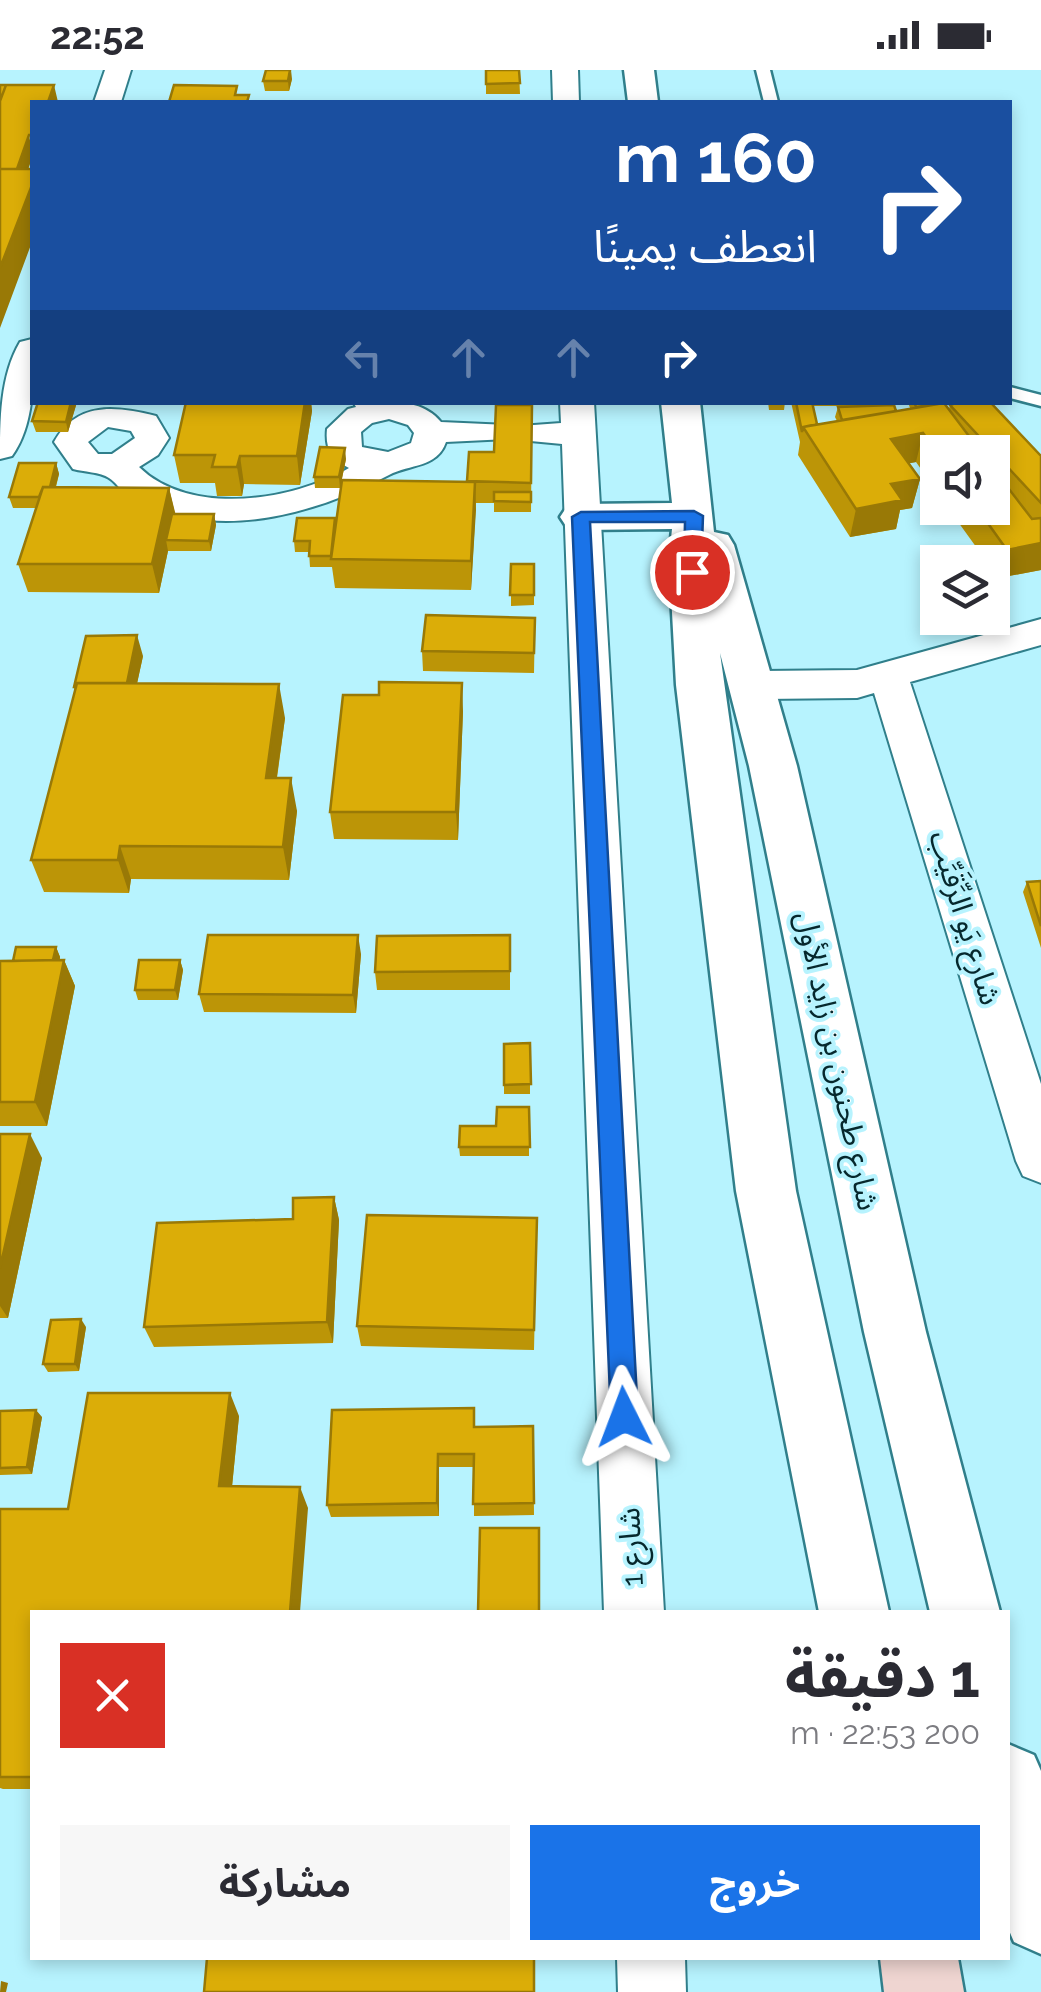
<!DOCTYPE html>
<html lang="ar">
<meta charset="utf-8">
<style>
:root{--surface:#fff;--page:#f7f7f7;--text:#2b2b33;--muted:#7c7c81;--accent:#1a73e8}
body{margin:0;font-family:Raleway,"Noto Sans Arabic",sans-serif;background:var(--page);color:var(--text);direction:rtl;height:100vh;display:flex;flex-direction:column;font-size:38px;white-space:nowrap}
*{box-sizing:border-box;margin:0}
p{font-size:32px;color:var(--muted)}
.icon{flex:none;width:55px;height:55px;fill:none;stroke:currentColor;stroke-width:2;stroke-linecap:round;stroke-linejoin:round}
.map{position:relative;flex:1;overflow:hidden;direction:ltr}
.drawer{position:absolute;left:30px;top:1540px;width:980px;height:350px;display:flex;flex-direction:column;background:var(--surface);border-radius:0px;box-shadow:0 5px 15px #0003;direction:rtl}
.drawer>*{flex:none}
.banner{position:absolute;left:30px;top:30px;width:982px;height:305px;border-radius:0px;box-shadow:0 5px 15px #0003;direction:rtl;background:#1a4fa0;color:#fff;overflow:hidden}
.controls{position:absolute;left:920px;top:365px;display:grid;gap:20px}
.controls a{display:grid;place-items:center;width:90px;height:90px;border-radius:0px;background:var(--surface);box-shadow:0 5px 15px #0003;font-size:50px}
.pin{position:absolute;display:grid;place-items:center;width:85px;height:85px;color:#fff;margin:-42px;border:5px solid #fff;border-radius:50%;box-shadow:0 2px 10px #0007}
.me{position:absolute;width:110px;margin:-55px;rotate:357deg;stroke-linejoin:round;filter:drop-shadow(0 0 8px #0008)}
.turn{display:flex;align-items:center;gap:35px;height:210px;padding:0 30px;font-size:45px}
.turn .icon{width:130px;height:130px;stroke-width:2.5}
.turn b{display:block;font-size:70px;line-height:85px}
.lanes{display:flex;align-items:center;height:95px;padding:0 30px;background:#0003;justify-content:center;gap:50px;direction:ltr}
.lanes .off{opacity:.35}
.round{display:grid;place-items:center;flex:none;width:105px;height:105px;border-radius:0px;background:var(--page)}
.overview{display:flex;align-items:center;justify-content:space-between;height:170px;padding:0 30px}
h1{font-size:60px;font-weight:700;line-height:75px}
.cta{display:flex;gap:20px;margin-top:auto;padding:20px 30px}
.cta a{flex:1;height:115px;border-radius:0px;background:var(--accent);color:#fff;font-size:40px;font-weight:700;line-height:115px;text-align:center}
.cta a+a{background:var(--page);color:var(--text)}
.status{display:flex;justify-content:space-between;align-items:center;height:70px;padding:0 50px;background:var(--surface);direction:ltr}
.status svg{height:28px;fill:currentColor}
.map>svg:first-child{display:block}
</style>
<div class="status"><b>22:52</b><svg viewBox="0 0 49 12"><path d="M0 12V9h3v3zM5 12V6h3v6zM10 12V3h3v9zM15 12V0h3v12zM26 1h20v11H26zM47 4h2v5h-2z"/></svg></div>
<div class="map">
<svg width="1041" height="1922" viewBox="0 0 1041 1922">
<rect width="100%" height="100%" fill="#b7f3fe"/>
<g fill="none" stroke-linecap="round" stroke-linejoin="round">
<g stroke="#307f8b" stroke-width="5">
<path id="service" d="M 756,0 L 770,0 L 778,32 L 764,32 Z
M 1010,317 L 1041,325 L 1041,336 L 1010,328 Z"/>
</g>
<g stroke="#307f8b" stroke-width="4">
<path id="minor" d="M 105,0 L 131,0 L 121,32 L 94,32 Z
M 552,0 L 578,0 L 579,32 L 553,32 Z
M 32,269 C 34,307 35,354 12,386 L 0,389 C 0,350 0,306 20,272 Z
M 353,332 C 383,332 420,326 441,352 L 508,355 L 513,362 L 508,369 L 446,372 C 437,398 410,394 389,405 C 321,441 229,469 153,437 C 144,434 133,430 126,424 C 120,420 116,412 109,408 C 101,402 83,402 73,399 L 54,372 C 77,331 116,336 156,346 L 169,368 L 158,385 L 139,397 C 190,447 293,431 349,398 C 331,390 325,378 327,359 L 348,339 L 356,337 ZM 389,349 L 408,355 L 414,363 L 411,373 L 388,382 L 362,377 L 361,362 L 372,353 ZM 108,357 L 131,361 L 135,368 L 112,384 L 98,384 L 88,372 Z
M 560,332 L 594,332 L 664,1542 L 604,1542 L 562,374 L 520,370 L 515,363 L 520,356 L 561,353 Z
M 1041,549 L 1041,575 L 910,612 L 1041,1014 L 1041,1113 L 1023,1106 L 1016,1091 L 874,623 L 857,628 L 752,629 L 738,625 L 732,615 L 738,605 L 752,601 L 857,600 Z
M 617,1888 L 685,1888 L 686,1922 L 618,1922 Z"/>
</g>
<g stroke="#307f8b" stroke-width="5">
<path id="tertiary" d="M 624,0 L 654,0 L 658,32 L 628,32 Z
M 661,332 L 700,332 L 714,462 L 728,465 L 734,475 L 797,696 L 926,1262 L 1000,1542 L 930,1542 L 864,1262 L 749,696 L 720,583 L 796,1121 L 889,1542 L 819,1542 L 736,1121 L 676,615 L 669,488 L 672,459 L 581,460 L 566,456 L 560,447 L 566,438 L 581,434 L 672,433 Z
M 1008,1674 L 1034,1685 L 1041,1701 L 1041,1884 L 1014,1872 L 1008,1858 Z"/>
</g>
<g stroke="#307f8b" stroke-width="5">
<path id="secondary" d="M 880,1888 L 958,1888 L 964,1922 L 884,1922 Z"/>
</g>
<use href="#service" fill="#fff" fill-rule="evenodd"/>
<use href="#minor" fill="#fff" fill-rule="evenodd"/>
<use href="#tertiary" fill="#fff" fill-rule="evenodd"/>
<use href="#secondary" fill="#efd5d1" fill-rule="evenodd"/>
</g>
<path fill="#bc9507" d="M 486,0 L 519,0 L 520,24 L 486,24 Z
M 292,9 L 289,21 L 265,21 L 263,11 Z
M 77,332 L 68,362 L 36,362 L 32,351 Z
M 186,332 L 311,332 L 312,341 L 300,415 L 244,414 L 242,426 L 217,426 L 215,413 L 180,413 L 174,385 Z
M 768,332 L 785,332 L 784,340 L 769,340 Z
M 791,332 L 867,332 L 866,336 L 813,336 L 817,354 L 837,351 L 835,347 L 838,337 L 896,341 L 910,338 L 908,332 L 937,332 L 949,339 L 950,335 L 1041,386 L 1041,500 L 998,508 L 992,500 L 992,492 L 987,492 L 948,438 L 992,438 L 992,382 L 938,382 L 938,423 L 916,392 L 909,393 L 920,409 L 912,438 L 900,440 L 896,459 L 850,467 L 798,385 L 800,372 Z
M 528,335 L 532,335 L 531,442 L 494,442 L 494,433 L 476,433 L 471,520 L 335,518 L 332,497 L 310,497 L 309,482 L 295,482 L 294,471 L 335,448 L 336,456 L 467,411 L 494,382 Z
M 346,389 L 340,418 L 315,418 L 314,407 Z
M 56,393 L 59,404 L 56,417 L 169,418 L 175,444 L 214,444 L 216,455 L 211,481 L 168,481 L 159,523 L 28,522 L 18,494 L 36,438 L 13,438 L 9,427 Z
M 511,494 L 534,494 L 534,535 L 511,536 Z
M 535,548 L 534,603 L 423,601 L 422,581 Z
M 143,586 L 137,613 L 285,648 L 277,708 L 297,741 L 289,810 L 131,809 L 129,823 L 44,822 L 31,790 L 75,621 L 74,617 Z
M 379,625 L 463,641 L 458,770 L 334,769 L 330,742 Z
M 1041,811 L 1041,878 L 1023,822 L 1027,812 Z
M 510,865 L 510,920 L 377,920 L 375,902 Z
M 56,877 L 60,887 L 60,890 L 64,890 L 75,916 L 47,1056 L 0,1056 L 0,891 L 13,891 Z
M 361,884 L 356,943 L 204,942 L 199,924 Z
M 180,890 L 183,900 L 178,930 L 138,930 L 135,920 Z
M 530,973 L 530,1024 L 504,1024 L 504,974 Z
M 529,1037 L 529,1086 L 460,1086 L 459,1077 Z
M 0,1064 L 42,1088 L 8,1248 L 0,1248 Z
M 334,1127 L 339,1150 L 333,1273 L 154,1277 L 144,1257 L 293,1149 Z
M 537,1148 L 534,1280 L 361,1276 L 357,1256 Z
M 86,1257 L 79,1301 L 48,1302 L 43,1294 Z
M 0,1341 L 42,1347 L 32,1404 L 0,1405 Z
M 239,1346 L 232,1416 L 308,1438 L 32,1542 L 32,1719 L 3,1719 L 0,1718 L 0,1439 L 68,1439 Z
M 533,1356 L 534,1445 L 474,1446 L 474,1397 L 439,1397 L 439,1446 L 331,1447 L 327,1435 L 475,1357 Z"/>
<path fill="#997906" d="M 291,0 L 292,9 L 289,21 L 288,11 Z
M 54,15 L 58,32 L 48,32 Z
M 29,65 L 32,81 L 32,88 L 20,124 L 15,104 Z
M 32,115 L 32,172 L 0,258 L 0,198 Z
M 71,332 L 77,332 L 68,362 L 66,352 Z
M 305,332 L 311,332 L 312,341 L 300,415 L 297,386 Z
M 923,363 L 916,392 L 885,398 L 891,369 Z
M 345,378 L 346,389 L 340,418 L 339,407 Z
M 240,386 L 244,414 L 242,426 L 237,397 Z
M 56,393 L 59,404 L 50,437 L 47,427 Z
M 920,409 L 912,438 L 900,440 L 896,459 L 850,467 L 856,439 L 891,414 Z
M 475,412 L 476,440 L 471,520 L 471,491 Z
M 169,418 L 176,446 L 166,470 L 168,481 L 159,523 L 152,494 Z
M 214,444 L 216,455 L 211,481 L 209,471 Z
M 1041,473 L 1041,500 L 998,508 L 1007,480 Z
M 137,565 L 143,586 L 132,637 L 126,617 Z
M 462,613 L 463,641 L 458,770 L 456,742 Z
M 279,614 L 285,648 L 272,741 L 266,708 Z
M 291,708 L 297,741 L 289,810 L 283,777 Z
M 120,776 L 131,809 L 129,823 L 118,790 Z
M 358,865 L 361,884 L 356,943 L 353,925 Z
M 56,877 L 60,887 L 54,916 L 50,907 Z
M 64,890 L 75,916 L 47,1056 L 35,1032 Z
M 180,890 L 183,900 L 178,930 L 175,920 Z
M 30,1064 L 42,1088 L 8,1248 L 0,1236 L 0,1198 Z
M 334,1127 L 339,1150 L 333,1273 L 327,1252 Z
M 81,1249 L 86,1257 L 79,1301 L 75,1294 Z
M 230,1323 L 239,1346 L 230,1437 L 219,1416 Z
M 36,1340 L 42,1347 L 32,1404 L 27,1397 Z
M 438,1384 L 439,1397 L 439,1446 L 437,1433 Z
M 300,1417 L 308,1438 L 300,1542 L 290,1542 Z
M 1,1911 L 8,1913 L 6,1922 L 0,1922 Z"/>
<path fill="#dbad08" stroke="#997906" stroke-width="2.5" d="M 266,0 L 290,0 L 288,11 L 263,11 Z
M 486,0 L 519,0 L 520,13 L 486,14 Z
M 0,15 L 12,15 L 6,15 L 0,31 Z
M 6,15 L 54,15 L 48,32 L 32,32 L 32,65 L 29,65 L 17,99 L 0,99 L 0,31 Z
M 174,15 L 237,16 L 235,25 L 249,25 L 247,32 L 169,32 Z
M 0,99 L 32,99 L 32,115 L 0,198 Z
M 38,332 L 71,332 L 66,352 L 32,351 Z
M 186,332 L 305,332 L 297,386 L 240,386 L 237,397 L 212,397 L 215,385 L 174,385 Z
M 496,332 L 528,332 L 528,335 L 496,334 Z
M 796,332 L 812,332 L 817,354 L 803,357 L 802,362 Z
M 914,332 L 937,332 L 938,334 L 916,337 Z
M 959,332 L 990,332 L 1041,386 L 1041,433 L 950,335 Z
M 944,333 L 981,382 L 938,384 L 923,363 L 891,369 L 920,409 L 891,414 L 902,430 L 856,439 L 803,357 Z
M 496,335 L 532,335 L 531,413 L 467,411 L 469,382 L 494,382 Z
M 894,335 L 896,341 L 842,350 L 838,337 Z
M 320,377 L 345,378 L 339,407 L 314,407 Z
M 19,393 L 56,393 L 50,417 L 43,417 L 39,427 L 9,427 Z
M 992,397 L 1032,449 L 1041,448 L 1041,473 L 1007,480 L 977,438 L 992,438 Z
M 342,410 L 475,412 L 471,491 L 331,489 Z
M 43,417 L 169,418 L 152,494 L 18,494 Z
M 494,422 L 531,422 L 531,432 L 494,431 Z
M 172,444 L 214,444 L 209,471 L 166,470 Z
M 297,448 L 335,448 L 331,486 L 309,486 L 310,471 L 294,471 Z
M 511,494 L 534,494 L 534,525 L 510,525 Z
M 426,545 L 535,548 L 534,583 L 422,581 Z
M 137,565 L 127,613 L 77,613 L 76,617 L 74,617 L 86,566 Z
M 379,612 L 462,613 L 456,742 L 330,742 L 343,625 L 379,625 Z
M 77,613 L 279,614 L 266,708 L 291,708 L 283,777 L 120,776 L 118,790 L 31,790 Z
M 1041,811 L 1041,856 L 1027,812 Z
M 208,865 L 358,865 L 353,925 L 199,924 Z
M 510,865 L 510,901 L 375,902 L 377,866 Z
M 16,877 L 56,877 L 53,890 L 13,891 Z
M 64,890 L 35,1032 L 0,1032 L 0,891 Z
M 139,890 L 180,890 L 175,920 L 135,920 Z
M 530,973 L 531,1014 L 504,1015 L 504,974 Z
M 497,1037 L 529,1037 L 530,1077 L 459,1077 L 460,1056 L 496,1056 Z
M 0,1064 L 30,1064 L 0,1198 Z
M 334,1127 L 327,1252 L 144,1257 L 157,1153 L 293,1149 L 293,1128 Z
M 367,1145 L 537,1148 L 534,1260 L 357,1256 Z
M 81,1249 L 75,1294 L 43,1294 L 51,1250 Z
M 88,1323 L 230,1323 L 219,1416 L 300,1417 L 290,1542 L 32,1542 L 32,1707 L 0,1707 L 0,1439 L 68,1439 Z
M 474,1338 L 474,1357 L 533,1356 L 534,1433 L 473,1434 L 474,1384 L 438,1384 L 437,1433 L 327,1435 L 332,1340 Z
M 36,1340 L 27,1397 L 0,1398 L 0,1341 Z
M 480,1458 L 539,1458 L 539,1542 L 478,1542 Z
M 207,1888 L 534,1888 L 534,1922 L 204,1922 Z"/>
<path fill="#1a73e8" stroke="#114b97" stroke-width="2.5" d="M 694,441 L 703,446 L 701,502 L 692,508 L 684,502 L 685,452 L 590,452 L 638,1347 L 634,1356 L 624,1360 L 615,1356 L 611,1347 L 572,447 L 581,442 Z"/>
<g text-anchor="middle" stroke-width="8" stroke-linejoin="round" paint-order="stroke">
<g font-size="30" fill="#06282d" stroke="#b7f3fe">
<text transform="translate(965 848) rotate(73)" y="10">شارع يَو الرِّقَيِّب</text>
<text transform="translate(837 991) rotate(78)" y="10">شارع طحنون بن زايد الأول</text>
<text transform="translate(631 1477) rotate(-93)" y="10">شارع 1</text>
</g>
</g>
</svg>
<div class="controls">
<a><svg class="icon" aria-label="sound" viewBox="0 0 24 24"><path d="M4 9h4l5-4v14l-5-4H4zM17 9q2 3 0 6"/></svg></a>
<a><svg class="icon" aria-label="layers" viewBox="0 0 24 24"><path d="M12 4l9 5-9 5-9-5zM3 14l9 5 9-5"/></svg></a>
</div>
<div class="pin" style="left:692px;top:502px;background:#d93025"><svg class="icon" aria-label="arrive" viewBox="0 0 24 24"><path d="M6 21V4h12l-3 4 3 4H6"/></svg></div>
<svg class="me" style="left:624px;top:1347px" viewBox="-20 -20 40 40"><path d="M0-17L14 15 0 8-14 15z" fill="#1a73e8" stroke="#fff" stroke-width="4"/></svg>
<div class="banner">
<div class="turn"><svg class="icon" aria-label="right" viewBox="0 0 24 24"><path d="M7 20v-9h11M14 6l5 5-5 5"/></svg><div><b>160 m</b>انعطف يمينًا</div></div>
<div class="lanes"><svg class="icon off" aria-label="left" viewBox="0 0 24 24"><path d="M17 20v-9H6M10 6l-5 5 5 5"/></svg><svg class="icon off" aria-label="ahead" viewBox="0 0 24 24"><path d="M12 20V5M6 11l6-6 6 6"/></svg><svg class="icon off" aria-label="ahead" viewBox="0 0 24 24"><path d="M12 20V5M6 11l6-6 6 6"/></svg><svg class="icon" aria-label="right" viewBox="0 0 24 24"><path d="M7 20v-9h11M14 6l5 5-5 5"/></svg></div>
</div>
<section class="drawer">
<div class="overview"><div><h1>1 دقيقة</h1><p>200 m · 22:53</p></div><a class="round" style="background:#d93025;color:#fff"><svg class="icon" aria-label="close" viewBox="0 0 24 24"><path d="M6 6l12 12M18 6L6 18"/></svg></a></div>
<div class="cta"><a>خروج</a><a>مشاركة</a></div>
</section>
</div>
